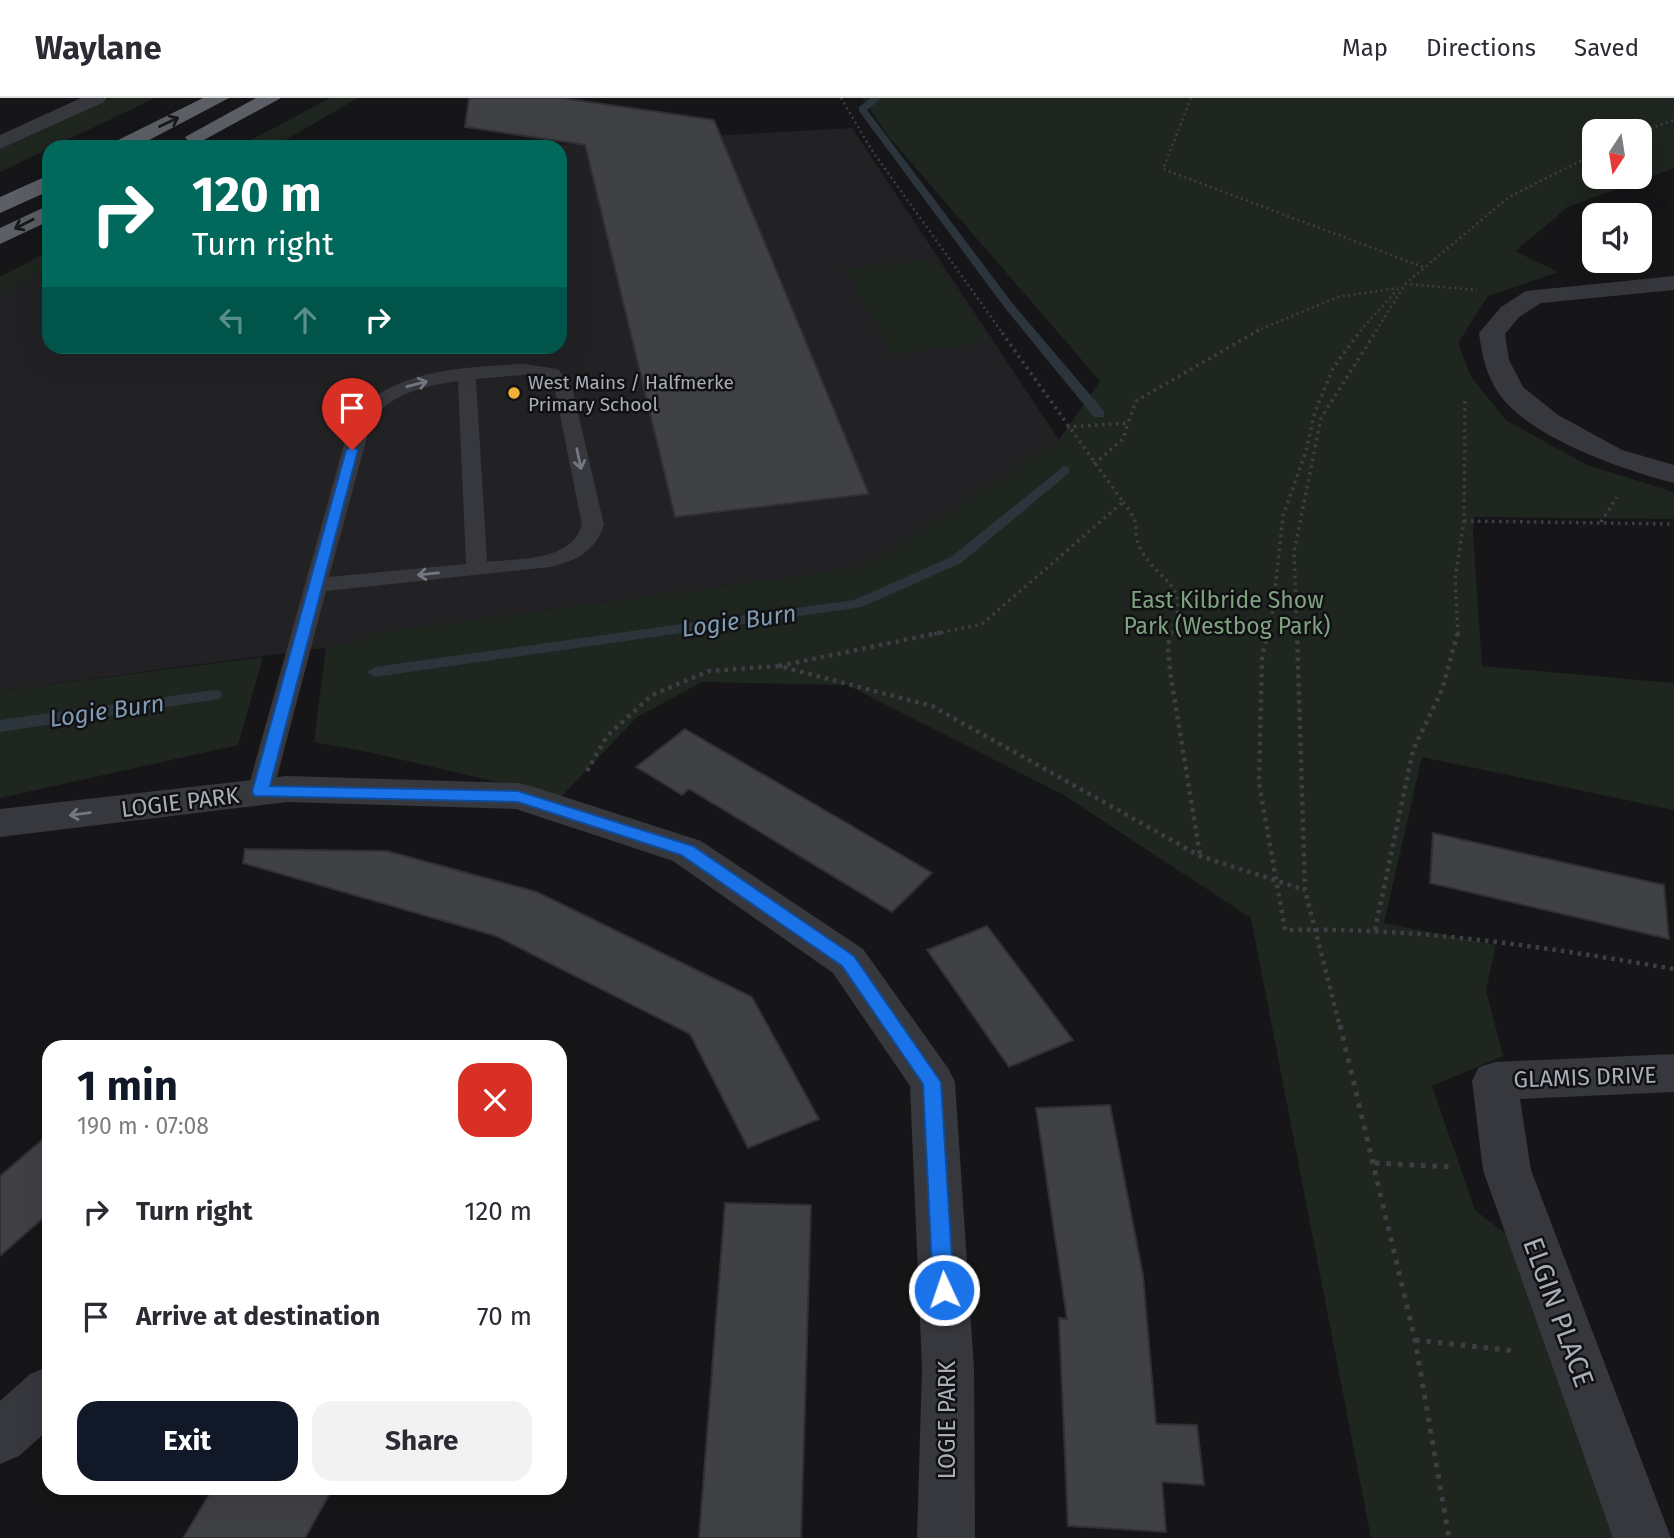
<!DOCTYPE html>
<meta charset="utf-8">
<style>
:root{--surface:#fff;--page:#f2f2f3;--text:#2b2b33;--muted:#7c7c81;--line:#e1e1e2;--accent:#111827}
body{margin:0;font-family:"Fira Sans",sans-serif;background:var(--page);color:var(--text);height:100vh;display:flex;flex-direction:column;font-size:26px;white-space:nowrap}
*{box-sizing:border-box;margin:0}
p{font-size:23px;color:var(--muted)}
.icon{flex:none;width:38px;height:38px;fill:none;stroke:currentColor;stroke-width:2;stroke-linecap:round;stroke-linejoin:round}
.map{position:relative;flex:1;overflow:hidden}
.details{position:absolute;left:42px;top:942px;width:525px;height:455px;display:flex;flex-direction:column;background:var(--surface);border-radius:21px;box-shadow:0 7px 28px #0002}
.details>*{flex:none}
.hud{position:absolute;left:42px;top:42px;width:525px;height:214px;border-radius:21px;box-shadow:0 7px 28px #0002;background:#00695c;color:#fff;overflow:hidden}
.needle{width:46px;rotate:192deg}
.tools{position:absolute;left:1582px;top:21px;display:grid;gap:14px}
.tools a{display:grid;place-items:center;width:70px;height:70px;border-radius:14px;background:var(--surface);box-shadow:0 7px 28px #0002;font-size:35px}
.pin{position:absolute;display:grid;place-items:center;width:60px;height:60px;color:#fff;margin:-72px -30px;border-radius:50% 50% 50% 0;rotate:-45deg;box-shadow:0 0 7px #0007}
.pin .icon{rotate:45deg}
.me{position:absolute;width:77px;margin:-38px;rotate:357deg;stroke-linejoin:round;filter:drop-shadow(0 0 5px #0008)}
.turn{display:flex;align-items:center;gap:24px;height:147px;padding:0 35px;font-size:32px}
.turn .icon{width:91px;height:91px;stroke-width:2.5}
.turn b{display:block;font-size:49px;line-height:60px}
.lanes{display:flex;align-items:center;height:66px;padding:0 35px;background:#0003;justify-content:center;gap:35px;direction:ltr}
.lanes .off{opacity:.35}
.round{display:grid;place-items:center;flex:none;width:74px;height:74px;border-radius:21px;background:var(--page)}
.head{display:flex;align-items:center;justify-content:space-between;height:119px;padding:0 35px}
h1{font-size:42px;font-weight:700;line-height:52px;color:var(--accent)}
.primary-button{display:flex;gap:14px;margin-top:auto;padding:14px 35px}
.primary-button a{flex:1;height:80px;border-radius:21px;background:var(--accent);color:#fff;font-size:28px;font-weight:700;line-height:80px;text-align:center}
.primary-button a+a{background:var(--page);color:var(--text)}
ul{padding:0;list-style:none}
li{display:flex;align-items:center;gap:21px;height:105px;padding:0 35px}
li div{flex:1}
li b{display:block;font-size:26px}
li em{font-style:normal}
header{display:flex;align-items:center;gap:42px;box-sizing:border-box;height:98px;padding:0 35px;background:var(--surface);border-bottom:2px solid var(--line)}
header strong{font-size:33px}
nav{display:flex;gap:38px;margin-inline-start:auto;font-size:24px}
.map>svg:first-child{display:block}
</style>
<header>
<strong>Waylane</strong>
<nav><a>Map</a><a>Directions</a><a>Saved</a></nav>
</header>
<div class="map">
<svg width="1674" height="1440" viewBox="0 0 1674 1440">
<rect width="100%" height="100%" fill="#161618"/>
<path fill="#222225" d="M 852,30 L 1059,342 L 864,469 L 362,537 L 360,545 L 0,593 L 0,197 L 49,171 L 49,248 L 560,248 L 560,49 L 518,49 Z"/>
<path fill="#1e261f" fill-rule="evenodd" d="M 111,0 L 155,0 L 0,74 L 0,51 Z
M 330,0 L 358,0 L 273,49 L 238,49 Z
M 862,0 L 1674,0 L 1674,70 L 1568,109 L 1515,153 L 1558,174 L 1488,198 L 1458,245 L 1471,279 L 1506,322 L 1587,367 L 1674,394 L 1674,421 L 1474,419 L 1473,434 L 1482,568 L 1674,585 L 1674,712 L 1422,659 L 1384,825 L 1496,847 L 1486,892 L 1503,958 L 1432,988 L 1475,1112 L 1541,1163 L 1630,1440 L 1371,1440 L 1251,820 L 1062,696 L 847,587 L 702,584 L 637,619 L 561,699 L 373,655 L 314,644 L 326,549 L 360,545 L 361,537 L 864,469 L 1059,342 L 1100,283 L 889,39 ZM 1594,33 L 1640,33 L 1640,79 L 1594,79 Z
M 49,153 L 49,171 L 0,197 L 0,179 Z
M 934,161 L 989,244 L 892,256 L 845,171 Z
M 263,559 L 238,647 L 0,700 L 0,593 Z"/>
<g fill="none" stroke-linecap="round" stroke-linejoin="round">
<path fill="#2c353c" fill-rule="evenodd" d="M 871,0 L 882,0 L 867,12 L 1013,206 L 1104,313 L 1104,319 L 1094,319 L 1005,210 L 859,13 L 859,9 Z
M 1064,368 L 1069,369 L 1069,375 L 961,465 L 862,509 L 375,579 L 367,574 L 375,569 L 854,502 L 951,459 Z
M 214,592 L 220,593 L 222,597 L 220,601 L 0,634 L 0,622 Z"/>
</g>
<path fill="#404145" stroke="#303034" stroke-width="2" d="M 469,0 L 562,0 L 714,22 L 869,396 L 675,419 L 585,47 L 465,29 Z
M 685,631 L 828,714 L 932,775 L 892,814 L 689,691 L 682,697 L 636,669 Z
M 1433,735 L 1664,787 L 1669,841 L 1430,785 Z
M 245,751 L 387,753 L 537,794 L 752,899 L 819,1021 L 748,1050 L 690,936 L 496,838 L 243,765 Z
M 987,828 L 1073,942 L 1009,969 L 927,852 Z
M 1110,1007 L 1143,1177 L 1156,1326 L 1197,1327 L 1204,1387 L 1162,1384 L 1166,1434 L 1068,1428 L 1059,1220 L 1067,1221 L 1036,1010 Z
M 49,1036 L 49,1115 L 0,1158 L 0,1078 Z
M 725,1105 L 811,1107 L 801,1440 L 699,1440 Z
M 213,1390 L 333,1390 L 305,1440 L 183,1440 Z"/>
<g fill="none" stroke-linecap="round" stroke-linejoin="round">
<path stroke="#3d3f44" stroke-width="2.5" stroke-dasharray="2 3.5" stroke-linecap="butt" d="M 841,0 L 873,54 L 1001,233
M 1191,0 L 1163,71 L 1423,169
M 1640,34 L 1674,22
M 1405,186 L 1477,192
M 1256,233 L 1338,199 L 1398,190
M 1360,233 L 1399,190
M 1376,233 L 1406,185 L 1509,99 L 1594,56"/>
<path stroke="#3d3f44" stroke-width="3.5" stroke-dasharray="2.5 4.5" stroke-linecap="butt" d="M 1067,329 L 1128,325 L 1136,303 L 1259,232
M 1094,366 L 1123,341 L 1128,325
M 1123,404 C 1127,409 1133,417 1135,423 C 1137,432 1135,440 1140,450 C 1160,488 1192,482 1171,536
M 1464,423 L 1674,426
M 1601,424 L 1617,399
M 934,536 L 982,526 L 1123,404 L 1000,232
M 1267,536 L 1273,511 L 1283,418 L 1306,353 L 1315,314 L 1333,270 L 1361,232
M 1297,536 L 1294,454 L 1321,320 L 1377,232
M 1458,536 L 1455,481 L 1464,423 L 1465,301"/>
<path stroke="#3d3f44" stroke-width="4.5" stroke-dasharray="3.5 5" stroke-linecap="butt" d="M 1171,534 L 1168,548 L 1170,573 L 1200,757
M 1268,534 L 1262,558 L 1259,685 L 1285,832 C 1417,829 1545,849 1674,871
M 1297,534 L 1305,792 L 1340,929
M 779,568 L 943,534
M 587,673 L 607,638 L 652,597 L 709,573 L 779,568 L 932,608 L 1200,758 L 1305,792
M 1375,832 L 1413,652 L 1442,592 L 1458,534"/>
<path stroke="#3d3f44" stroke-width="5" stroke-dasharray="4.5 7" stroke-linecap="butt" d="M 1340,927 L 1415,1242 L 1449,1440
M 1375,1065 L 1451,1069
M 1415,1242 L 1515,1253"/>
<path fill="#37383d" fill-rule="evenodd" d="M 523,266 L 558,271 L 572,289 L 604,427 C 595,454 577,462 551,469 L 326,493 L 273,694 L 269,700 L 260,703 L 251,700 L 247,694 L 350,325 C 385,271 464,269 523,266 ZM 523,277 L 545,279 L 555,292 L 582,427 C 570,464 520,460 487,464 L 476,281 ZM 458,283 L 466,466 L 329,479 L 372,321 C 394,294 426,288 458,283 Z"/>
<path fill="#37383d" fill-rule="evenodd" d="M 81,0 L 107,0 L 104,4 L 0,51 L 0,37 Z
M 1674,178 L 1674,192 L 1541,205 L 1519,219 L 1505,236 L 1509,262 L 1523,289 L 1558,317 L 1622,352 L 1674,367 L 1674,385 C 1624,372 1530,340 1499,296 C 1486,277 1482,257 1479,235 L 1501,209 L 1526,193 Z
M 287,678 L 518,685 L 531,688 L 701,743 L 863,851 L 948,970 L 955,984 L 974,1270 L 975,1440 L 917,1440 L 922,1270 L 910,988 L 833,875 L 673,763 L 516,711 L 287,704 L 0,739 L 0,711 Z
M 1674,956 L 1674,994 L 1520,1001 L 1531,1072 L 1671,1440 L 1613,1440 L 1483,1072 L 1472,983 L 1479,969 L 1495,964 Z
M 49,1268 L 49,1331 L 19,1358 L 0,1366 L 0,1303 L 30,1276 Z"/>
<path fill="#5b5e65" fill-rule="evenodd" d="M 203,0 L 229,0 L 136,49 L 108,49 L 112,45 Z
M 256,0 L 281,0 L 202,43 L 188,43 L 185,39 Z
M 49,77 L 49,93 L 0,115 L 0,99 Z
M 49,107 L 49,123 L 0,146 L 0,130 Z"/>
</g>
<defs><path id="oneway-shaft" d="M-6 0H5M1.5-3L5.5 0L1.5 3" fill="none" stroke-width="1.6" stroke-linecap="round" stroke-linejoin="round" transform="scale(1.75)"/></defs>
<g stroke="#18191b">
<use href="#oneway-shaft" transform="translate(169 24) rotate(-26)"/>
<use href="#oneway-shaft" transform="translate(24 126) rotate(153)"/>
</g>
<g stroke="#757881">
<use href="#oneway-shaft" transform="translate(417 286) rotate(-15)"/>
<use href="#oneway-shaft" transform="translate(579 361) rotate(78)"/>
<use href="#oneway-shaft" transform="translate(428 476) rotate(174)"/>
<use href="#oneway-shaft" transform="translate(80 716) rotate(173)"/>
</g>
<path fill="#1a73e8" stroke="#114b97" stroke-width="2" d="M 352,348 L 358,352 L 270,688 L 518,693 L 693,748 L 854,858 L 941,984 L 954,1192 L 951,1199 L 944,1202 L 936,1199 L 933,1192 L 923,986 L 842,868 L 681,757 L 518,704 L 255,698 L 252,694 L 346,352 Z"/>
<circle fill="#f2b134" stroke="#111113" stroke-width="2.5" cx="514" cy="295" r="7"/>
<g text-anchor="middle" stroke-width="5" stroke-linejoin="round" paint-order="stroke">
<g font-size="19" fill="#a8adb8" stroke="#111113" text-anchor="start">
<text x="528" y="291">West Mains / Halfmerke<tspan x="528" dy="22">Primary School</tspan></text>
</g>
<g font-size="23" fill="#7fa381" stroke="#111113">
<text x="1227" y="510">East Kilbride Show<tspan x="1227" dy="26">Park (Westbog Park)</tspan></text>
</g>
<g font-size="23" fill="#a8adb8" stroke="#111113">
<text transform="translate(180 704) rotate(-7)" y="8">LOGIE PARK</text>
<text transform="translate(1585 979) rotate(-2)" y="8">GLAMIS DRIVE</text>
<text transform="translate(947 1322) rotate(-90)" y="8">LOGIE PARK</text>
</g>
<g font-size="24" font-style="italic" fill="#7f9bb3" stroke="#111113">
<text transform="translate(739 523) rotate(-8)" y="8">Logie Burn</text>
<text transform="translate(107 613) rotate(-8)" y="8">Logie Burn</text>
</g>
<g font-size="28" fill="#a8adb8" stroke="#111113">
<text transform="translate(1559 1214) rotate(70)" y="10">ELGIN PLACE</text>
</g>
</g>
</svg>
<div class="tools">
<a><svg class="needle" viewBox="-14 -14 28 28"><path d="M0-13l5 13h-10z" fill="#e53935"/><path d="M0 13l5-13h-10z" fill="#7c7c81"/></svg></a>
<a><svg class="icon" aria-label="sound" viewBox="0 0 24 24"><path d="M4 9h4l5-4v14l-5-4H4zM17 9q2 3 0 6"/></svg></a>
</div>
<div class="pin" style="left:352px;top:352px;background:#d93025"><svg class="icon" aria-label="arrive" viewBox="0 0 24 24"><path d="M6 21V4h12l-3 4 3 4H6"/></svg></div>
<svg class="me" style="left:944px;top:1192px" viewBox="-20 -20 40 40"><circle r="17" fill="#1a73e8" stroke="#fff" stroke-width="3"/><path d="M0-11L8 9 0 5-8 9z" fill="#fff"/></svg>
<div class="hud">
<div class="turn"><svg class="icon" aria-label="right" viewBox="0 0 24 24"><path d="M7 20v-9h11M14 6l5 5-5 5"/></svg><div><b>120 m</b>Turn right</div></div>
<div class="lanes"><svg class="icon off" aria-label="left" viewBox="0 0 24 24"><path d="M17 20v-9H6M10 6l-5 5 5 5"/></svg><svg class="icon off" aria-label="ahead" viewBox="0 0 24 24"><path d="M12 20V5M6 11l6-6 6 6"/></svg><svg class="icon" aria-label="right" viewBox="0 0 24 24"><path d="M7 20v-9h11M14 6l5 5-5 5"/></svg></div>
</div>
<section class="details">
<div class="head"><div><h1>1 min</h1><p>190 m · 07:08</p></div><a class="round" style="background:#d93025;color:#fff"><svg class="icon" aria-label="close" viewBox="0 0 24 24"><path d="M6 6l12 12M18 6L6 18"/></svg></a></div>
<ul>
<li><svg class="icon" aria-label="right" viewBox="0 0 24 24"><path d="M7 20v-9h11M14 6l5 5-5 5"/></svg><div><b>Turn right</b></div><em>120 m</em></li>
<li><svg class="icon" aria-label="arrive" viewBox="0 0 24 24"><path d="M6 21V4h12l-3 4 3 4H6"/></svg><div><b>Arrive at destination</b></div><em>70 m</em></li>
</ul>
<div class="primary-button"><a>Exit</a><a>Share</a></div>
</section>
</div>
